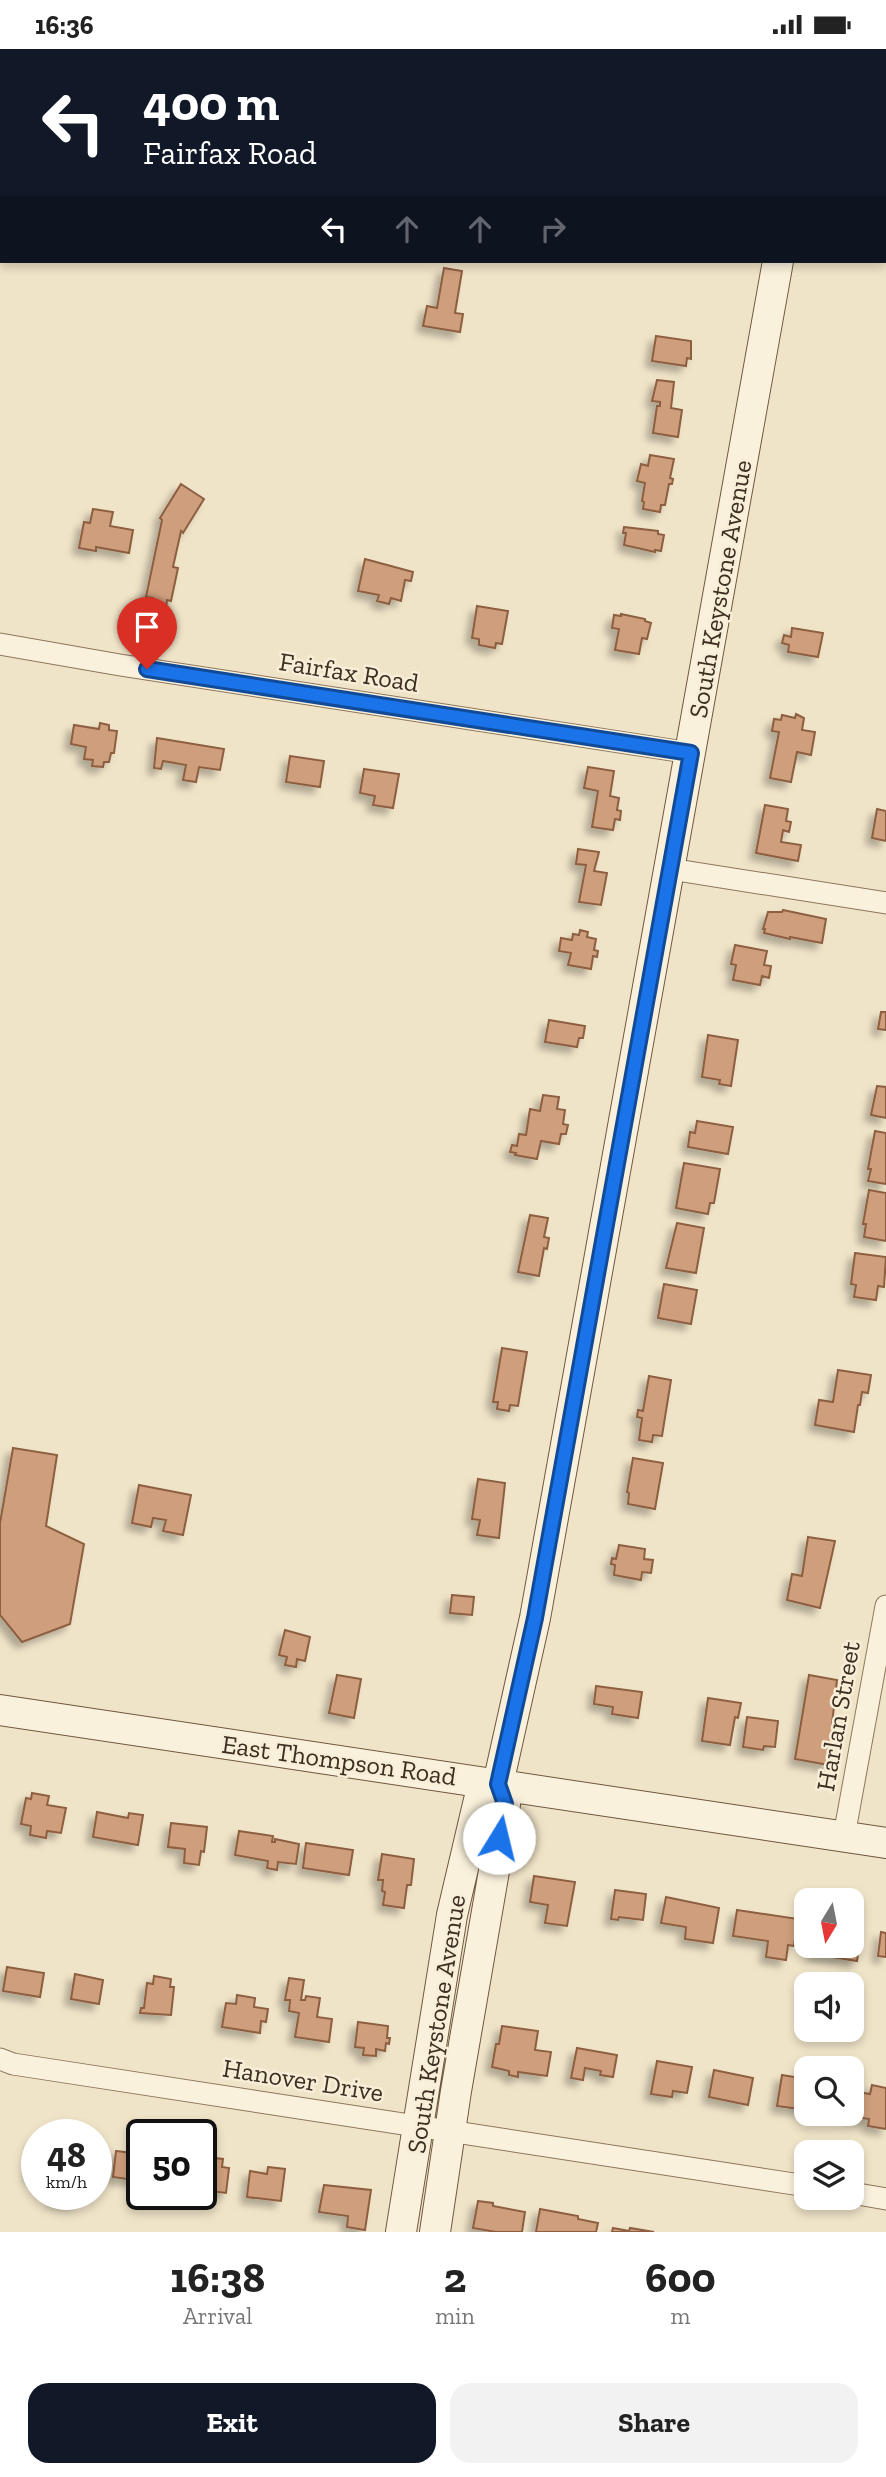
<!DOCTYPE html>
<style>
:root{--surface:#fff;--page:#f2f2f2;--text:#222;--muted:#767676;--accent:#111827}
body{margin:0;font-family:"Zilla Slab",serif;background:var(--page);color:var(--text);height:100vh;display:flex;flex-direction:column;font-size:26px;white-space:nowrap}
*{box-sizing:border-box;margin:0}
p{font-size:23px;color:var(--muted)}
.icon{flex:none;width:38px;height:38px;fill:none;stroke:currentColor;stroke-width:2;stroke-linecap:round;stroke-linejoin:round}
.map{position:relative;height:2183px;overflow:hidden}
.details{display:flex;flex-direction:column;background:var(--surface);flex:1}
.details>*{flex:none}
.banner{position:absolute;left:0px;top:0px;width:887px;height:214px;box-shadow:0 4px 10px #0003;background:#111827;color:#fff;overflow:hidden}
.needle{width:46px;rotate:190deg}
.controls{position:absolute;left:794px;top:1839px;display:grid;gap:14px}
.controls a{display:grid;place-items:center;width:70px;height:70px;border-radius:14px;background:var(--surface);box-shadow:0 4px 10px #0003;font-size:35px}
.speed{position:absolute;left:21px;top:2070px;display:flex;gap:14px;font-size:35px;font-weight:700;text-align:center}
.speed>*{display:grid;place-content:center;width:91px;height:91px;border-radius:50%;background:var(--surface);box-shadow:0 4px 10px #0003;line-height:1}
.speed small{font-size:18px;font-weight:400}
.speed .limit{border:4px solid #111;border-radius:10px;background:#fff;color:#111}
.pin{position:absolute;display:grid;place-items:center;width:60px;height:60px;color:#fff;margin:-72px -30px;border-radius:50% 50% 50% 0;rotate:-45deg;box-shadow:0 0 7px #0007}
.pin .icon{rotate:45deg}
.me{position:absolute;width:77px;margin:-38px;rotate:9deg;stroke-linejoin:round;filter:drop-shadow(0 0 5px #0008)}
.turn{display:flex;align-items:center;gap:24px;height:147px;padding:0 28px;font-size:32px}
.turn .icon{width:91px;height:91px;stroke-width:2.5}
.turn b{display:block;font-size:49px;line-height:60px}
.lanes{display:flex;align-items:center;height:66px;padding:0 28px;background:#0003;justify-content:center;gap:35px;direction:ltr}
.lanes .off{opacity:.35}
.eta{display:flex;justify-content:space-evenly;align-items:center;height:119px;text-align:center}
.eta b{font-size:42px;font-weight:700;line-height:49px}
.cta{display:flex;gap:14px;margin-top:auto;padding:14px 28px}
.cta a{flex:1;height:80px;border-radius:21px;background:var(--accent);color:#fff;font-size:28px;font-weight:700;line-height:80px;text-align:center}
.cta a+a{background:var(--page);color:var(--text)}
.status{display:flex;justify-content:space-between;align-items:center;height:49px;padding:0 35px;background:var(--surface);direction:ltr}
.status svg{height:19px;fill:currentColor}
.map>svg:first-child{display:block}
</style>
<div class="status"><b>16:36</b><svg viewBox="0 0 49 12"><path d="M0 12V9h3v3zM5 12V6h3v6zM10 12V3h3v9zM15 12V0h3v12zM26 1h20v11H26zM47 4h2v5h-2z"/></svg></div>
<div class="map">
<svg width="886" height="2183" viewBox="0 0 886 2183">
<defs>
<filter id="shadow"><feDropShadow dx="-6" dy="6" stdDeviation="3.5" flood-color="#0004"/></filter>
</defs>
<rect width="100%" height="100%" fill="#f0e4c8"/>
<path fill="#cf9f7d" stroke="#8d5f41" stroke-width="2" filter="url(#shadow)" d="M 567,0 L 639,0 L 567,2 Z
M 444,219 L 462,222 L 455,264 L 463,265 L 460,283 L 423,277 L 427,257 L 437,259 Z
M 656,287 L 691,292 L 691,310 L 687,309 L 686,317 L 652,312 Z
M 657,331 L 674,333 L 671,359 L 682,361 L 678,388 L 653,384 L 657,357 L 660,357 L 660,353 L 652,352 Z
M 650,406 L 674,410 L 670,429 L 673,430 L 672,435 L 669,435 L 665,456 L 661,456 L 660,463 L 643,460 L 644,453 L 642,452 L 645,434 L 637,432 L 641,415 L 648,417 Z
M 181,435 L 204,450 L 183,484 L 181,482 L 173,518 L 178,519 L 171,552 L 167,551 L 166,559 L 151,557 L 153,549 L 146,548 L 162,471 L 160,469 Z
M 93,460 L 113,463 L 110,477 L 133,481 L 129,504 L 96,498 L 96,502 L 79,499 L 84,473 L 90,474 Z
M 624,478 L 658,482 L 658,485 L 664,486 L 661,502 L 655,501 L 655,503 L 624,496 L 626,484 L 623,484 Z
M 365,510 L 413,523 L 411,532 L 405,531 L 401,552 L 391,549 L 389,555 L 377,552 L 379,546 L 358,542 Z
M 477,557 L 508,562 L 502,595 L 496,594 L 495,599 L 479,596 L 479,590 L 472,589 Z
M 621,565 L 645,570 L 645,572 L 651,574 L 647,590 L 642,589 L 639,605 L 615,601 L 619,580 L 612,579 L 614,566 L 621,567 Z
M 792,579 L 823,584 L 818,608 L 788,603 L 789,596 L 782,594 L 784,586 L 791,588 Z
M 796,665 L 804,669 L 802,681 L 815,683 L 811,706 L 797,703 L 791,733 L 770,729 L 779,683 L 772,682 L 774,670 L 781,671 L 782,666 L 795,669 Z
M 100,674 L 109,676 L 109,681 L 117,682 L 114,704 L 111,704 L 109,713 L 104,713 L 103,718 L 92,717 L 93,711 L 84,710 L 86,698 L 71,695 L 74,676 L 99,680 Z
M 157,689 L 224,700 L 220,721 L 199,718 L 196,733 L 183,731 L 186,716 L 163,712 L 161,720 L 154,719 Z
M 290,707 L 324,712 L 320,738 L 286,733 Z
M 588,718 L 614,722 L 610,747 L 619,749 L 617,761 L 621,762 L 620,771 L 615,770 L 613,781 L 592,778 L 598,742 L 584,739 Z
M 364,720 L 399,725 L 393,759 L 373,756 L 375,747 L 360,744 Z
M 765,756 L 788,760 L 786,772 L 791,773 L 789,783 L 783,781 L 781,793 L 801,796 L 798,812 L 756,804 Z
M 877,760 L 886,762 L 886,792 L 872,789 Z
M 578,800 L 599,803 L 594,822 L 607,824 L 601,856 L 579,853 L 586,816 L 576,815 Z
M 783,861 L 826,870 L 822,894 L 790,888 L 790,890 L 764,884 L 765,880 L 763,880 L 768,863 L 782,863 Z
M 580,881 L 588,883 L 587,888 L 596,890 L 594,901 L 598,902 L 597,908 L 593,907 L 591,920 L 568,916 L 571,904 L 559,902 L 561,889 L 572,891 L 573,885 L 579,886 Z
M 735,896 L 767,902 L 764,916 L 771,917 L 769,929 L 762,927 L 760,936 L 733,931 L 736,916 L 731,915 Z
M 881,963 L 886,963 L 886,981 L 878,980 Z
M 549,971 L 585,977 L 583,989 L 579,989 L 577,998 L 545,993 Z
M 708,986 L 738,991 L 731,1037 L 719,1035 L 720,1031 L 702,1028 Z
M 877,1037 L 886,1038 L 886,1069 L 871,1066 Z
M 543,1046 L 559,1048 L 557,1060 L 565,1061 L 563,1075 L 568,1076 L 566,1085 L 561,1085 L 559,1095 L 541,1092 L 537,1110 L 515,1106 L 516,1104 L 510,1103 L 512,1096 L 517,1097 L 519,1085 L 526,1086 L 530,1060 L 540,1062 Z
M 697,1072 L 733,1078 L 728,1105 L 688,1098 L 690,1083 L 695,1084 Z
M 875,1082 L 886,1084 L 886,1135 L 868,1132 L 871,1120 L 868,1120 Z
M 684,1114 L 720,1120 L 714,1154 L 710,1154 L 708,1165 L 676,1159 Z
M 869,1141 L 886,1144 L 886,1192 L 864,1188 L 866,1175 L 863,1175 Z
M 530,1166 L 548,1169 L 544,1188 L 549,1189 L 547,1200 L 544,1199 L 539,1227 L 518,1223 Z
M 677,1174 L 704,1179 L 696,1224 L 666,1219 Z
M 855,1204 L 886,1208 L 884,1238 L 878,1237 L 876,1251 L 854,1248 L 856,1236 L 851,1235 Z
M 664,1235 L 697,1241 L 691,1275 L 658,1269 Z
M 502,1299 L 527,1303 L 518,1357 L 510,1356 L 509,1362 L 497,1360 L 498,1353 L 493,1353 Z
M 838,1321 L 871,1326 L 868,1344 L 862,1343 L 860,1356 L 858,1356 L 854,1383 L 815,1376 L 819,1351 L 833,1353 Z
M 649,1327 L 671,1331 L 662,1387 L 653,1386 L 652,1393 L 639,1391 L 642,1369 L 637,1368 L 638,1361 L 643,1362 Z
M 13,1399 L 57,1406 L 46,1477 L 84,1495 L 70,1575 L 22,1593 L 0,1566 L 0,1474 Z
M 633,1409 L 663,1414 L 655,1460 L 628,1455 L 629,1444 L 627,1443 Z
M 478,1430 L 505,1434 L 499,1489 L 477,1486 L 480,1471 L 472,1470 Z
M 139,1436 L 191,1446 L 183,1486 L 163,1482 L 166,1471 L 153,1469 L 151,1478 L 132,1474 Z
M 808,1488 L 835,1492 L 820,1559 L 787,1551 L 792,1525 L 802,1527 Z
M 619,1496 L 645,1500 L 644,1510 L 653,1511 L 651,1524 L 642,1523 L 641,1531 L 614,1526 L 615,1516 L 611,1515 L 612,1509 L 616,1510 Z
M 452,1546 L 474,1548 L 472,1566 L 450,1564 Z
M 285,1581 L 310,1588 L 305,1612 L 297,1610 L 296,1618 L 285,1616 L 287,1608 L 279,1606 Z
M 337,1626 L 361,1630 L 354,1669 L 329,1664 Z
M 809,1626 L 837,1631 L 832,1675 L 836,1675 L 829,1716 L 795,1710 Z
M 596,1637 L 642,1643 L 638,1669 L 612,1665 L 613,1658 L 594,1655 Z
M 708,1649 L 741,1654 L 738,1669 L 735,1668 L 730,1696 L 702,1692 Z
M 747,1668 L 778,1672 L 775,1698 L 764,1697 L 763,1701 L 743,1698 Z
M 32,1744 L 49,1747 L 47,1756 L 66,1759 L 61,1784 L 47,1782 L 46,1789 L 30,1786 L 31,1777 L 21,1775 L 26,1749 L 31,1750 Z
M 97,1763 L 128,1769 L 129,1764 L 143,1766 L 138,1796 L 93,1788 Z
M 171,1774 L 207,1778 L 204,1803 L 201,1802 L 199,1816 L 184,1814 L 185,1800 L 168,1798 Z
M 239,1782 L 273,1787 L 272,1793 L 275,1793 L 275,1790 L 299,1795 L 296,1815 L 278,1813 L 277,1821 L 267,1819 L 268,1812 L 235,1806 Z
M 306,1794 L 353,1801 L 349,1826 L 303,1819 Z
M 382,1805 L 414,1810 L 411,1836 L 407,1836 L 404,1859 L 383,1856 L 385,1843 L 382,1842 L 383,1831 L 378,1831 Z
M 534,1827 L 575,1833 L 567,1877 L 545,1874 L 548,1856 L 530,1853 Z
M 615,1841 L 646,1845 L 643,1871 L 619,1868 L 618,1871 L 611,1870 Z
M 666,1848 L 719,1859 L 713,1894 L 685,1890 L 686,1878 L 661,1874 Z
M 737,1861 L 798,1870 L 794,1897 L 788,1896 L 786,1911 L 766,1908 L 768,1892 L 733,1887 Z
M 881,1883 L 886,1884 L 886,1908 L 878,1907 Z
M 852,1885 L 861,1886 L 857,1912 L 813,1905 L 814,1897 L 852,1897 Z
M 7,1918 L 44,1924 L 40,1948 L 3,1942 Z
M 75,1925 L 103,1931 L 99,1955 L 71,1950 Z
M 154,1927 L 171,1930 L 170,1938 L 174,1938 L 171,1966 L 140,1964 L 141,1959 L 144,1959 L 147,1934 L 153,1935 Z
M 289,1929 L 304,1931 L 301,1951 L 305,1951 L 306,1947 L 320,1949 L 317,1968 L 332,1970 L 329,1993 L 295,1988 L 299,1964 L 289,1962 L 290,1951 L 285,1951 Z
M 237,1946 L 255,1949 L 254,1958 L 268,1960 L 266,1973 L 261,1972 L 260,1984 L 222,1978 L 226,1954 L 236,1955 Z
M 358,1973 L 388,1977 L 387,1989 L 390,1989 L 389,1995 L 386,1994 L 385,2002 L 376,2000 L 376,2007 L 363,2006 L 364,1999 L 355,1998 Z
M 502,1977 L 538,1982 L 535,2001 L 551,2003 L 547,2027 L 518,2023 L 518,2028 L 509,2026 L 509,2022 L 492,2018 L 496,1995 L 499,1995 Z
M 577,1999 L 617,2006 L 613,2028 L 600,2026 L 601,2022 L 585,2019 L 583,2031 L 571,2029 Z
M 657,2012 L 692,2018 L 687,2044 L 673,2042 L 672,2048 L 651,2045 Z
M 714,2021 L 753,2029 L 748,2056 L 709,2048 Z
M 782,2026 L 807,2030 L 807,2061 L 777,2057 Z
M 872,2036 L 886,2039 L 886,2080 L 868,2077 L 869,2070 L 848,2067 L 852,2065 L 852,2042 L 870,2045 Z
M 35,2090 L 37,2090 L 37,2128 L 31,2127 Z
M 116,2102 L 142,2105 L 142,2132 L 113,2128 Z
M 205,2108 L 223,2110 L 222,2118 L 229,2119 L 226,2144 L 203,2141 L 201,2144 L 201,2115 L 204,2115 Z
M 268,2118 L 285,2120 L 281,2152 L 247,2148 L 250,2122 L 267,2125 Z
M 324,2136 L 371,2141 L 365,2181 L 347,2178 L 348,2167 L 319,2163 Z
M 55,2146 L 77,2146 L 76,2154 L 54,2151 Z
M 478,2152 L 493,2154 L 493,2157 L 525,2163 L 522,2183 L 496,2183 L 473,2179 Z
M 540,2160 L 578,2167 L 578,2170 L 598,2174 L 596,2183 L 536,2183 Z
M 613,2179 L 629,2182 L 630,2179 L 654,2183 L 612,2183 Z"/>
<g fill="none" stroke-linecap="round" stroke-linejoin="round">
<g stroke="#8d765c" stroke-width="23">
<path id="street" d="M 63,0 L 75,2
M 0,595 L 120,616 L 691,704
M 670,820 L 886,854
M 844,1787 L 886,1557
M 0,2010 L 13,2015 L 807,2137
M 852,2144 L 886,2150"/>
</g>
<g stroke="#6f573f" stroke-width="32">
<path id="secondary" d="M 815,2 L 816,0
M 0,1661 L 886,1794
M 401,2183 L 452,1866 L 479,1751 L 498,1735
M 435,2183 L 456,2042 L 504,1764 L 505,1755 L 498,1735 L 535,1569 L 778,212"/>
</g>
<use href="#street" stroke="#faf1dc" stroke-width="21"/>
<use href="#secondary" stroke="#faf1dc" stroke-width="30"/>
</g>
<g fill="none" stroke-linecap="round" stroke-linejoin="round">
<g stroke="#114b97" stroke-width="18">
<path id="route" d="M 147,620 L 691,704 L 535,1569 L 498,1735 L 505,1755 L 499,1789"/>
</g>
<use href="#route" stroke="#1a73e8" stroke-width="12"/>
</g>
<g text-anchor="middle" stroke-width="5" stroke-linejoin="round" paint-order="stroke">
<g font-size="26" fill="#3d2e20" stroke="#f7eed8">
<text transform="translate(720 540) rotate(-80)" y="9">South Keystone Avenue</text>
<text transform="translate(349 623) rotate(9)" y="9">Fairfax Road</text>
<text transform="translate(838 1667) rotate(-80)" y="9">Harlan Street</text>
<text transform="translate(339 1711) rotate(8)" y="9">East Thompson Road</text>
<text transform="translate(436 1975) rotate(-81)" y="9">South Keystone Avenue</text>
<text transform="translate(303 2031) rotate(9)" y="9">Hanover Drive</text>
</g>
</g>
</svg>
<div class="controls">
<a><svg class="needle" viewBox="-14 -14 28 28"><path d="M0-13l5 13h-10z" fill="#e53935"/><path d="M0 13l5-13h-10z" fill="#767676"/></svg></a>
<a><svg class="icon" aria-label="sound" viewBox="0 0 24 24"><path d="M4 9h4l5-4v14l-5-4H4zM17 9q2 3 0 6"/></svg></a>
<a><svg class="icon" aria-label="search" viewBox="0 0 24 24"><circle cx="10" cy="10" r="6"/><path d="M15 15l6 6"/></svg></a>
<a><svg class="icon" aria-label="layers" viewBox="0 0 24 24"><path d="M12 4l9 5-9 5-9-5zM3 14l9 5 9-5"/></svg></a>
</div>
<div class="speed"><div>48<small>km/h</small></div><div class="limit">50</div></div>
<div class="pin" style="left:147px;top:620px;background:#d93025"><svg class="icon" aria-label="arrive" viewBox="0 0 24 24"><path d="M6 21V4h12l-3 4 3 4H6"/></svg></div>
<svg class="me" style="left:499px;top:1789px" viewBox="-20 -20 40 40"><circle r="19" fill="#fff"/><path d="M0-13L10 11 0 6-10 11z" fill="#1a73e8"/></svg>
<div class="banner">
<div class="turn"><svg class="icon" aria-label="left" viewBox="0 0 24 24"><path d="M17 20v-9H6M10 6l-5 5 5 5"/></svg><div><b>400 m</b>Fairfax Road</div></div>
<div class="lanes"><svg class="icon" aria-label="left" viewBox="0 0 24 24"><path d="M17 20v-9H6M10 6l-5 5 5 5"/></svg><svg class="icon off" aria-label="ahead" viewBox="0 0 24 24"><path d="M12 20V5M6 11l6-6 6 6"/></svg><svg class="icon off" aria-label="ahead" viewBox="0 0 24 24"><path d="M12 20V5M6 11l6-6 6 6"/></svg><svg class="icon off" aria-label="right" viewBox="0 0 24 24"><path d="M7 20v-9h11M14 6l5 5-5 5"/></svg></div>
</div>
</div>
<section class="details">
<div class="eta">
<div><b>16:38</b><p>Arrival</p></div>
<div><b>2</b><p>min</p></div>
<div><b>600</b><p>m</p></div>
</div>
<div class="cta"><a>Exit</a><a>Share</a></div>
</section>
